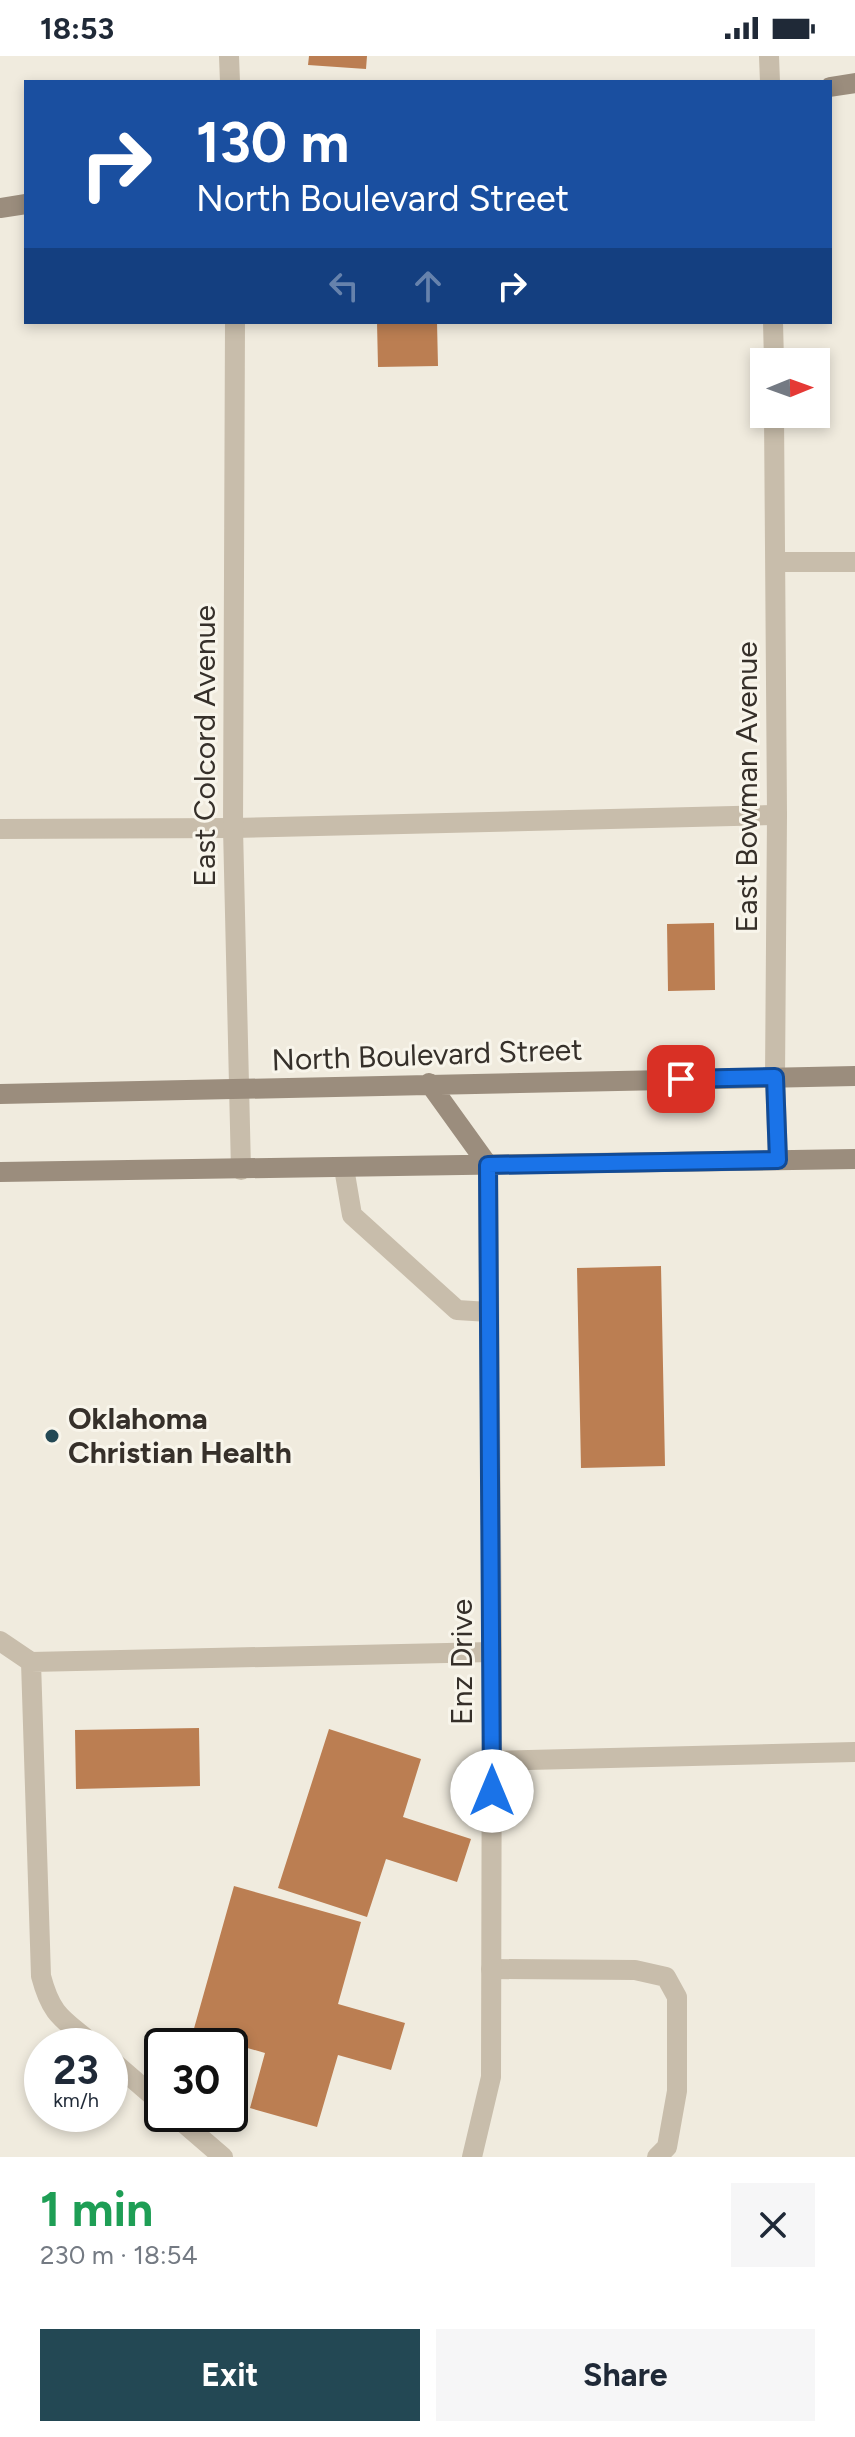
<!DOCTYPE html>
<meta charset="utf-8">
<style>
:root{--surface:#fff;--page:#f6f6f7;--text:#1f2937;--muted:#747a83;--accent:#234854}
body{margin:0;font-family:Figtree,sans-serif;background:var(--page);color:var(--text);height:100vh;display:flex;flex-direction:column;font-size:30px;white-space:nowrap}
*{box-sizing:border-box;margin:0}
p{font-size:26px;color:var(--muted)}
.icon{flex:none;width:44px;height:44px;fill:none;stroke:currentColor;stroke-width:2;stroke-linecap:round;stroke-linejoin:round}
.map{position:relative;height:2101px;overflow:hidden}
.drawer{display:flex;flex-direction:column;background:var(--surface);flex:1}
.drawer>*{flex:none}
.banner{position:absolute;left:24px;top:24px;width:808px;height:244px;border-radius:0px;box-shadow:0 4px 12px #0003;background:#1a4fa0;color:#fff;overflow:hidden}
.needle{width:52px;rotate:89deg}
.controls{position:absolute;left:750px;top:292px;display:grid;gap:16px}
.controls a{display:grid;place-items:center;width:80px;height:80px;border-radius:0px;background:var(--surface);box-shadow:0 4px 12px #0003;font-size:40px}
.speed{position:absolute;left:24px;top:1972px;display:flex;gap:16px;font-size:40px;font-weight:700;text-align:center}
.speed>*{display:grid;place-content:center;width:104px;height:104px;border-radius:50%;background:var(--surface);box-shadow:0 4px 12px #0003;line-height:1}
.speed small{font-size:20px;font-weight:400}
.speed .limit{border:4px solid #111;border-radius:12px;background:#fff;color:#111}
.pin{position:absolute;display:grid;place-items:center;width:68px;height:68px;color:#fff;margin:-34px;border-radius:16px;box-shadow:0 4px 12px #0006}
.me{position:absolute;width:88px;margin:-44px;rotate:0deg;stroke-linejoin:round;filter:drop-shadow(0 0 6px #0008)}
.turn{display:flex;align-items:center;gap:28px;height:168px;padding:0 40px;font-size:36px}
.turn .icon{width:104px;height:104px;stroke-width:2.5}
.turn b{display:block;font-size:56px;line-height:68px}
.lanes{display:flex;align-items:center;height:76px;padding:0 40px;background:#0003;justify-content:center;gap:40px;direction:ltr}
.lanes .off{opacity:.35}
.round{display:grid;place-items:center;flex:none;width:84px;height:84px;border-radius:0px;background:var(--page)}
.head{display:flex;align-items:center;justify-content:space-between;height:136px;padding:0 40px}
h1{font-size:48px;font-weight:700;line-height:60px;color:#1e9e55}
.action{display:flex;gap:16px;margin-top:auto;padding:16px 40px}
.action a{flex:1;height:92px;border-radius:0px;background:var(--accent);color:#fff;font-size:32px;font-weight:700;line-height:92px;text-align:center}
.action a+a{background:var(--page);color:var(--text)}
.status{display:flex;justify-content:space-between;align-items:center;height:56px;padding:0 40px;background:var(--surface);direction:ltr}
.status svg{height:22px;fill:currentColor}
.map>svg:first-child{display:block}
</style>
<div class="status"><b>18:53</b><svg viewBox="0 0 49 12"><path d="M0 12V9h3v3zM5 12V6h3v6zM10 12V3h3v9zM15 12V0h3v12zM26 1h20v11H26zM47 4h2v5h-2z"/></svg></div>
<div class="map">
<svg width="855" height="2101" viewBox="0 0 855 2101">
<rect width="100%" height="100%" fill="#f0ebde"/>
<path fill="#bb7e52" d="M 309,0 L 367,0 L 366,13 L 308,9 Z
M 377,266 L 437,266 L 438,310 L 378,311 Z
M 714,867 L 715,934 L 668,935 L 667,868 Z
M 661,1210 L 665,1410 L 581,1412 L 577,1212 Z
M 199,1672 L 200,1730 L 76,1733 L 75,1674 Z
M 329,1673 L 421,1703 L 403,1761 L 471,1783 L 457,1826 L 386,1803 L 367,1861 L 278,1832 Z
M 234,1830 L 361,1866 L 338,1948 L 405,1967 L 391,2014 L 338,1999 L 317,2071 L 250,2052 L 265,1997 L 193,1976 Z"/>
<g fill="none" stroke-linecap="round" stroke-linejoin="round">
<path stroke="#c8bdab" stroke-width="20" d="M 0,773 L 233,772 L 777,759
M 344,1112 L 352,1159 L 457,1254 L 489,1256
M 0,1585 L 31,1606 L 492,1596
M 31,1606 L 41,1920 C 52,1962 64,1963 95,1990
M 491,1913 L 635,1914 L 666,1921 L 677,1941 L 677,2035 L 667,2091 L 657,2101
M 110,2003 L 162,2048
M 173,2058 L 223,2101"/>
<path stroke="#c8bdab" stroke-width="20" d="M 229,0 L 230,26
M 769,0 L 770,26
M 235,266 L 233,772 L 241,1114
M 773,266 L 774,306
M 774,358 L 777,759 L 775,1021 L 778,1104
M 776,506 L 855,506
M 492,1705 L 855,1696
M 472,2101 L 491,2021 L 492,1596 L 488,1109"/>
<path stroke="#9b8d7d" stroke-width="20" d="M 830,31 L 855,27
M 0,152 L 26,148
M 429,1027 L 488,1109
M 0,1038 L 855,1020
M 0,1116 L 855,1103"/>
</g>
<g fill="none" stroke-linecap="round" stroke-linejoin="round">
<g stroke="#114b97" stroke-width="20">
<path id="route" d="M 492,1735 L 488,1109 L 778,1104 L 775,1021 L 681,1023"/>
</g>
<use href="#route" stroke="#1a73e8" stroke-width="14"/>
</g>
<circle fill="#234854" stroke="#f8f5eb" stroke-width="3" cx="52" cy="1380" r="8"/>
<g text-anchor="middle" stroke-width="6" stroke-linejoin="round" paint-order="stroke">
<g font-size="30" fill="#36302a" stroke="#f8f5eb">
<text transform="translate(205 690) rotate(-90)" y="10">East Colcord Avenue</text>
<text transform="translate(747 731) rotate(-90)" y="10">East Bowman Avenue</text>
<text transform="translate(427 999) rotate(-2)" y="10">North Boulevard Street</text>
<text transform="translate(462 1606) rotate(-90)" y="10">Enz Drive</text>
</g>
<g font-size="30" font-weight="bold" fill="#36302a" stroke="#f8f5eb" text-anchor="start">
<text x="68" y="1373">Oklahoma<tspan x="68" dy="34">Christian Health</tspan></text>
</g>
</g>
</svg>
<div class="controls">
<a><svg class="needle" viewBox="-14 -14 28 28"><path d="M0-13l5 13h-10z" fill="#e53935"/><path d="M0 13l5-13h-10z" fill="#747a83"/></svg></a>
</div>
<div class="speed"><div>23<small>km/h</small></div><div class="limit">30</div></div>
<div class="pin" style="left:681px;top:1023px;background:#d93025"><svg class="icon" aria-label="arrive" viewBox="0 0 24 24"><path d="M6 21V4h12l-3 4 3 4H6"/></svg></div>
<svg class="me" style="left:492px;top:1735px" viewBox="-20 -20 40 40"><circle r="19" fill="#fff"/><path d="M0-13L10 11 0 6-10 11z" fill="#1a73e8"/></svg>
<div class="banner">
<div class="turn"><svg class="icon" aria-label="right" viewBox="0 0 24 24"><path d="M7 20v-9h11M14 6l5 5-5 5"/></svg><div><b>130 m</b>North Boulevard Street</div></div>
<div class="lanes"><svg class="icon off" aria-label="left" viewBox="0 0 24 24"><path d="M17 20v-9H6M10 6l-5 5 5 5"/></svg><svg class="icon off" aria-label="ahead" viewBox="0 0 24 24"><path d="M12 20V5M6 11l6-6 6 6"/></svg><svg class="icon" aria-label="right" viewBox="0 0 24 24"><path d="M7 20v-9h11M14 6l5 5-5 5"/></svg></div>
</div>
</div>
<section class="drawer">
<div class="head"><div><h1>1 min</h1><p>230 m · 18:54</p></div><a class="round"><svg class="icon" aria-label="close" viewBox="0 0 24 24"><path d="M6 6l12 12M18 6L6 18"/></svg></a></div>
<div class="action"><a>Exit</a><a>Share</a></div>
</section>
